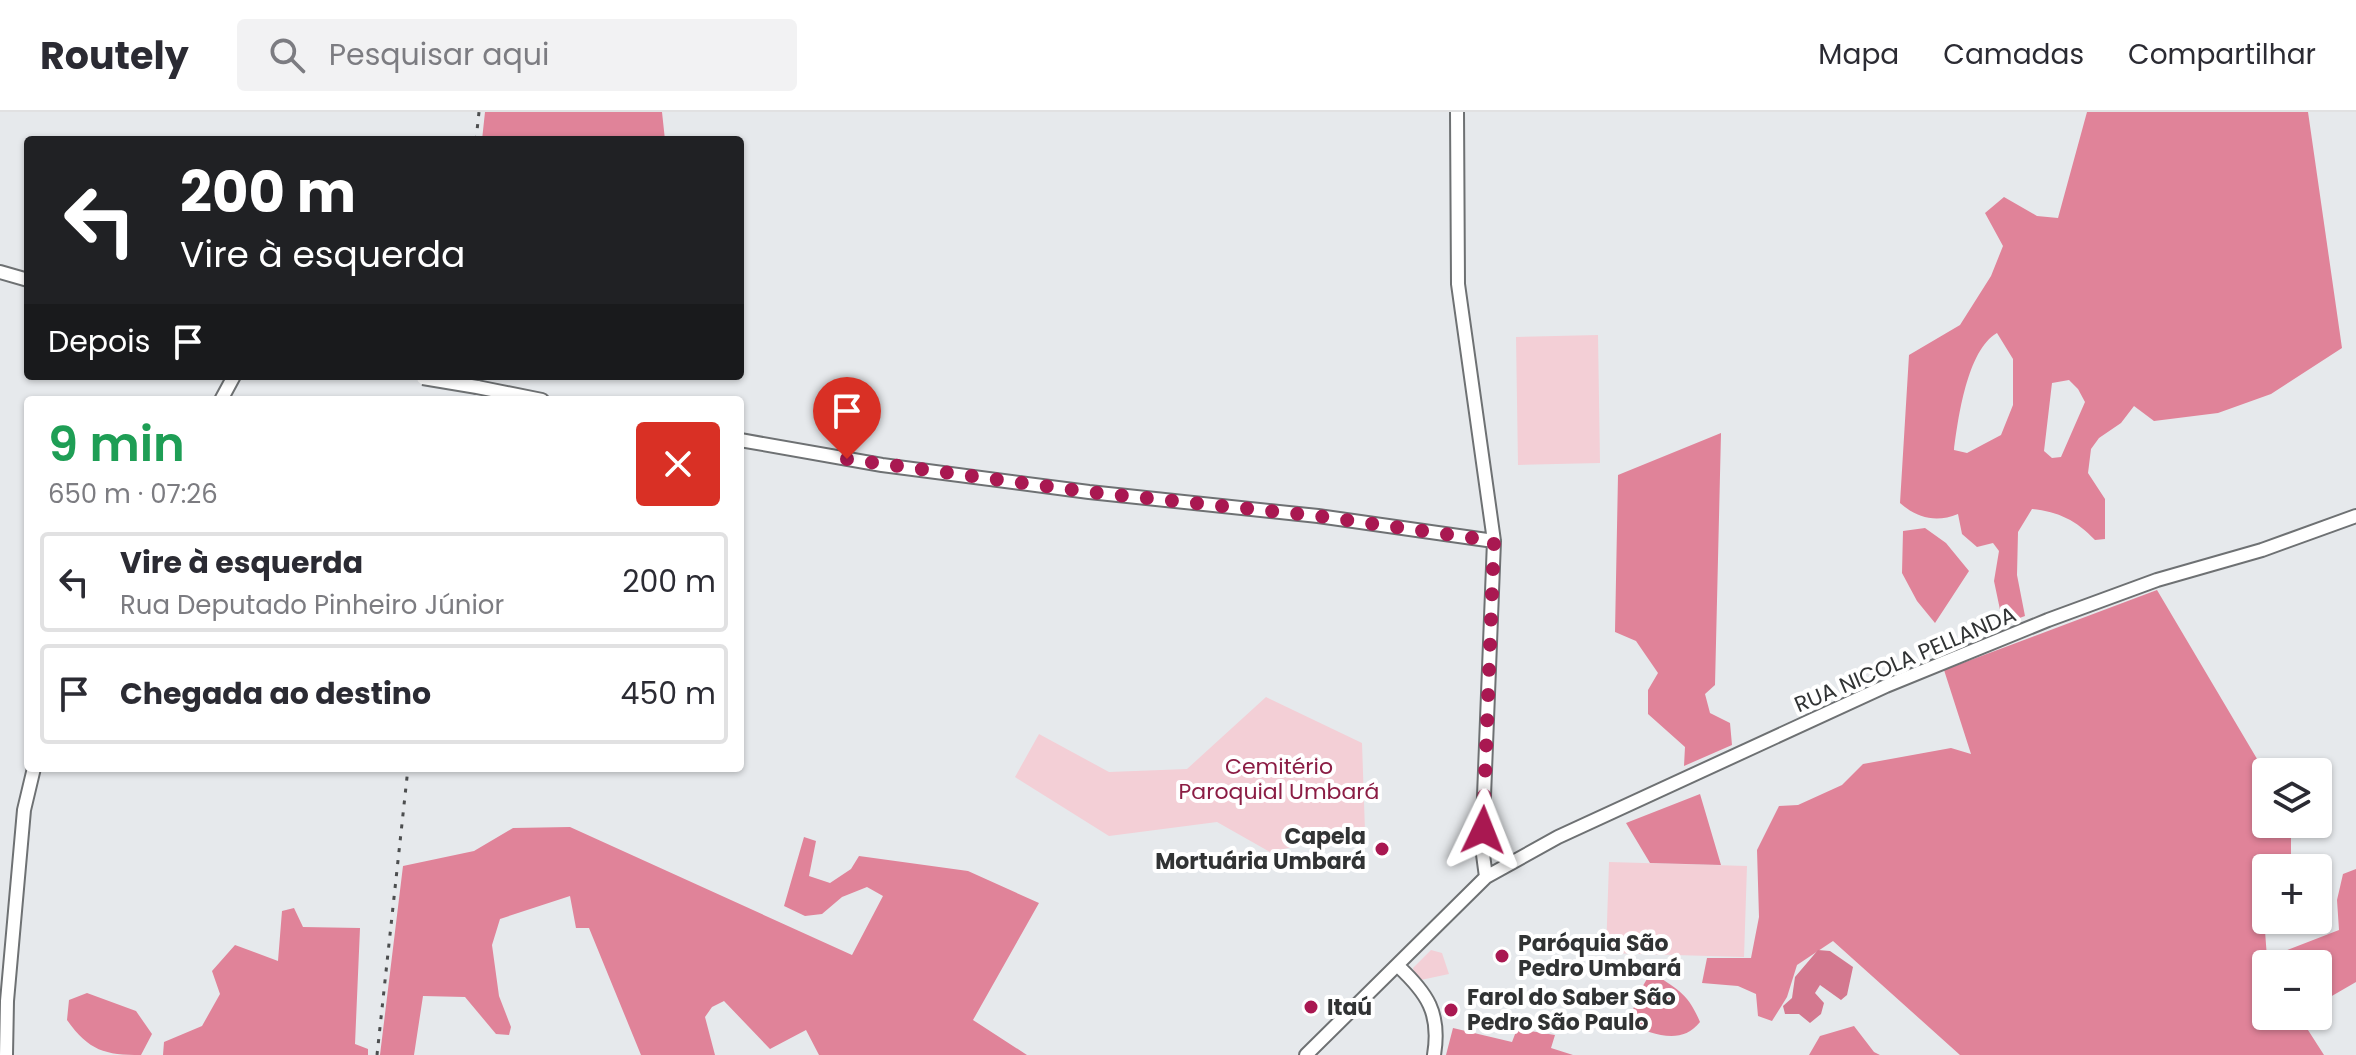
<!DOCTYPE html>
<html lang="pt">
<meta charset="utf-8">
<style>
:root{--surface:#fff;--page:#f2f2f3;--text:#2b2b33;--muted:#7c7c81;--line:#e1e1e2}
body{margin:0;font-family:Poppins,sans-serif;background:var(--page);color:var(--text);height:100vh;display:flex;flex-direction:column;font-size:30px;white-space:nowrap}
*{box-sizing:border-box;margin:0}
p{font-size:26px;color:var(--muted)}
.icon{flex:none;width:44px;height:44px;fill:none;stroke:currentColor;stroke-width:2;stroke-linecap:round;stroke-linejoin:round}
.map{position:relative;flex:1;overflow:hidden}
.drawer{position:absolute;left:24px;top:284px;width:720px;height:376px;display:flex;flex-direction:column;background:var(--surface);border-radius:8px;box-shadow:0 2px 6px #0004}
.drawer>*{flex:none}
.guide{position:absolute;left:24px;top:24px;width:720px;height:244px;border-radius:8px;box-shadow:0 2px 6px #0004;background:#202124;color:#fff;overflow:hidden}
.controls{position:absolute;left:2252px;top:646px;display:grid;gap:16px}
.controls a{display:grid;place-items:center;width:80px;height:80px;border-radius:8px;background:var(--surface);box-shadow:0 2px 6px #0004;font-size:40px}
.pin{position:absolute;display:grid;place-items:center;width:68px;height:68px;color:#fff;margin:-82px -34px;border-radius:50% 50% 50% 0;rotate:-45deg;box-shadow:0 0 8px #0007}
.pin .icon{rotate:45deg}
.me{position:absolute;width:88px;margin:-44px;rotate:2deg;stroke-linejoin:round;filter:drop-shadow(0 0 6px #0008)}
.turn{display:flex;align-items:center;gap:28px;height:168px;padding:0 24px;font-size:36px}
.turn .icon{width:104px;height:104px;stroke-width:2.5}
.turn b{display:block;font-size:56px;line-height:68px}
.then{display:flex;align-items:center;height:76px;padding:0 24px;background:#0003;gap:16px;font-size:30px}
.round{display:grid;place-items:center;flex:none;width:84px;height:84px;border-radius:8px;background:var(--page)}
.summary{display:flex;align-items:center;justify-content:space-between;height:136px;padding:0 24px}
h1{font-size:48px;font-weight:600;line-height:60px;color:#1e9e55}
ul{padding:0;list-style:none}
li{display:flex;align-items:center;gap:24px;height:100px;margin:0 16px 12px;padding:0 8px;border:4px solid var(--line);border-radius:8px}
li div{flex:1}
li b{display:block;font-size:30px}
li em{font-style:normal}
header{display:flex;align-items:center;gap:48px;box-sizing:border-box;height:112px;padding:0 40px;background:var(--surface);border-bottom:2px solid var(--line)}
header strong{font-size:38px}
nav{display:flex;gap:44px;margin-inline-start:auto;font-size:28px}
.search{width:560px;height:72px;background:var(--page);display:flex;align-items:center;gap:20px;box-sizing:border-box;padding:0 28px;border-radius:8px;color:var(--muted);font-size:30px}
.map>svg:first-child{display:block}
</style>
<header>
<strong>Routely</strong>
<div class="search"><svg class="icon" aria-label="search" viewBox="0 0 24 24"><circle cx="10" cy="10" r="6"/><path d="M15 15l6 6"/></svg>Pesquisar aqui</div>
<nav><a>Mapa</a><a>Camadas</a><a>Compartilhar</a></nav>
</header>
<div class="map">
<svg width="2356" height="943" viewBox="0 0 2356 943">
<rect width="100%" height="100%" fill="#e6e9ec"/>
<path fill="#f3cfd6" d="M 1598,223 L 1600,351 L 1518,353 L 1516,225 Z
M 1266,585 L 1362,631 L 1365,719 L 1270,740 L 1217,710 L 1109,724 L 1015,665 L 1039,622 L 1109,660 L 1187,657 Z
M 1609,750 L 1747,754 L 1744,845 L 1606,841 Z
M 1431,838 L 1442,841 L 1449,862 L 1416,869 L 1413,856 Z"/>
<path fill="#e08399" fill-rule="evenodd" d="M 485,0 L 662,0 L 665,28 L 482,28 Z
M 2087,0 L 2308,0 L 2342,236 L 2271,282 L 2218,301 L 2154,309 L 2134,294 L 2121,311 L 2099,326 L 2091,337 L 2088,361 L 2105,387 L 2105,427 L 2095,428 C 2076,408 2059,400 2032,397 L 2018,420 L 2017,463 L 2025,504 L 2003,512 L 1994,469 L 1999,439 L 1993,431 L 1977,435 L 1962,422 L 1958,402 C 1936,411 1917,406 1900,391 L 1909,243 L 1960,213 L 1991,164 L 2003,134 L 1985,101 L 2004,85 L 2037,104 L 2058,106 ZM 1997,221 L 2013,247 L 2013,293 L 2001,323 L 1967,341 L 1954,338 C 1958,307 1967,238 1997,221 ZM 2069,268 L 2078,277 L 2085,290 L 2061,345 L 2052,346 L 2044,339 L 2052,271 Z
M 1721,321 L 1715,573 L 1705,582 L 1710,601 L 1730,611 L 1732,633 L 1684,654 L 1685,635 L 1648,602 L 1648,578 L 1658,561 L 1636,529 L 1615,520 L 1618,363 Z
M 1925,416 L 1946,431 L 1969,459 L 1935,511 L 1917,489 L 1902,461 L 1903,419 Z
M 2157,478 L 2266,662 L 2266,712 L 2290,712 L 2291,714 L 2291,742 L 2280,756 L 2266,756 L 2266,773 L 2262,778 L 2267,846 L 2339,818 L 2337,788 L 2343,762 L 2356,757 L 2356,870 L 2318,892 L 2318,852 L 2266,852 L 2266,904 L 2299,904 L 2324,943 L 1960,943 L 1833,829 L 1797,853 L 1787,885 L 1772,909 L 1758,904 L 1756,882 L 1738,874 L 1702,871 L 1707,846 L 1751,846 L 1759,805 L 1757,738 L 1779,694 L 1798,693 L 1842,673 L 1863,652 L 1951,636 L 1971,642 L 1944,558 Z
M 1700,682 L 1721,753 L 1650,751 L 1626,711 Z
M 570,715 L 852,843 L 883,784 L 867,775 L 842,785 L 822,802 L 805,804 L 784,794 L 804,725 L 816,729 L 809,764 L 830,771 L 851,757 L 859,744 L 968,759 L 1039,791 L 973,908 L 1027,943 L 819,943 L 806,918 L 770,937 L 724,889 L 712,895 L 705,905 L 715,943 L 641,943 L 589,816 L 576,816 L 570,784 L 500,807 L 492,833 L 499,884 L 511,915 L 509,923 L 496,922 L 465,885 L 423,884 L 414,943 L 380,943 L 403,754 L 474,739 L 513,716 Z
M 294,796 L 303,815 L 360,816 L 355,932 L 368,937 L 368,943 L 163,943 L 164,930 L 202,914 L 220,882 L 212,859 L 235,833 L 278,849 L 282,799 Z
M 1651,860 C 1677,877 1688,881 1700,910 C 1681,934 1653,922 1629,912 L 1637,884 Z
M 87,881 L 136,899 L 152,922 L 141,943 C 105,943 89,939 67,908 L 69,888 Z
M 1854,914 L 1874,940 L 1880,943 L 1809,943 L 1820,924 Z
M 1453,916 L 1512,930 L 1517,917 L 1555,923 L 1551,936 L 1573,943 L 1446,943 Z"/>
<path fill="#d4788f" d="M 1818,838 L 1830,839 L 1853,855 L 1847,883 L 1841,888 L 1820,873 L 1815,881 L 1824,891 L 1821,902 L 1810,911 L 1799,902 L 1785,902 L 1783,894 L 1792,886 L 1795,865 Z"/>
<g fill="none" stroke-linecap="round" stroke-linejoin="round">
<g stroke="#6e7173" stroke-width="16">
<path id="secondary" d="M 1457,0 L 1458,172 L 1494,429 L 1482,735 L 1486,765
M 0,160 L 28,168
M 477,275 L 542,288
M 221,288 L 234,264
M 740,328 L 882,353 L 1089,380 L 1318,404 L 1494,429
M 1398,854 C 1427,881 1441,901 1434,943
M 6,943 L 7,889 L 24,698 L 34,656
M 1306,943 L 1486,765 L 1558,725 L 1886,574 L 2048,508 L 2157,468 L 2262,438 L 2356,404"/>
</g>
<use href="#secondary" stroke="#fff" stroke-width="12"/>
<path stroke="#4c4e4f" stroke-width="3" stroke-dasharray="4 8" stroke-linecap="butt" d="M 476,28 L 479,0
M 448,288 L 450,264
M 377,943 L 408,656"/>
<g stroke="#6e7173" stroke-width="16" stroke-linecap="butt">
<path id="secondary-bridge" d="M 423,266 L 477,275"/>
</g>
<use href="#secondary-bridge" stroke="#fff" stroke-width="12"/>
</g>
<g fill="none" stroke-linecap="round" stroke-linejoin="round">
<path stroke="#a91851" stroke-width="14" stroke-dasharray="0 25.2" d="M 847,347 L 1089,380 L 1318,404 L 1494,429 L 1483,718"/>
</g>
<g fill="#a91851" stroke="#fff" stroke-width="3">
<circle cx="1382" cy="737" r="8"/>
<circle cx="1502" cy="844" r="8"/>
<circle cx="1311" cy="895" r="8"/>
<circle cx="1451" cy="898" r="8"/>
</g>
<g text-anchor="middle" stroke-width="8" stroke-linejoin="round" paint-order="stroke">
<g font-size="22" fill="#313334" stroke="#fff">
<text transform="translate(1905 547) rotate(-23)" y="8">RUA NICOLA PELLANDA</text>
</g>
<g font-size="22" fill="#8b1d44" stroke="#fff">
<text x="1279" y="662">Cemitério<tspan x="1279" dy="25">Paroquial Umbará</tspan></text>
</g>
<g font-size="22" font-weight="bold" fill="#313334" stroke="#fff" text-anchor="start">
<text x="1366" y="732" text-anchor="end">Capela<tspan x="1366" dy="25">Mortuária Umbará</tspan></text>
<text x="1518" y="839">Paróquia São<tspan x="1518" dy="25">Pedro Umbará</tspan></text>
<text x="1467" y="893">Farol do Saber São<tspan x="1467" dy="25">Pedro São Paulo</tspan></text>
<text x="1327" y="903">Itaú</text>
</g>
</g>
</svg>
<div class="controls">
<a><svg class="icon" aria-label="layers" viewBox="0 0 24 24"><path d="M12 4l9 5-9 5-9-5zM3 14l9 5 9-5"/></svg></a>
<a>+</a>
<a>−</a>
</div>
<div class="pin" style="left:847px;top:347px;background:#d93025"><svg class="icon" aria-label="arrive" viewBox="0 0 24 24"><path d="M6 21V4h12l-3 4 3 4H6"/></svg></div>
<svg class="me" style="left:1483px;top:718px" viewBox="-20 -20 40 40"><path d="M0-17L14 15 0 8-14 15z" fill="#a91851" stroke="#fff" stroke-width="4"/></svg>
<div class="guide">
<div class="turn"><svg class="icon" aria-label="left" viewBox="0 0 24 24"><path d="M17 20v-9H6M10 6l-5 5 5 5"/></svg><div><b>200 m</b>Vire à esquerda</div></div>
<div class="then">Depois<svg class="icon" aria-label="arrive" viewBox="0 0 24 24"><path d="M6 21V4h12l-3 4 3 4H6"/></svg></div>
</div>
<section class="drawer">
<div class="summary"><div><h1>9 min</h1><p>650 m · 07:26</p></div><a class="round" style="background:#d93025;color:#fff"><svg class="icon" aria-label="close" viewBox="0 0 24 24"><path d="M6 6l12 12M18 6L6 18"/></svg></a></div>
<ul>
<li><svg class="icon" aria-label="left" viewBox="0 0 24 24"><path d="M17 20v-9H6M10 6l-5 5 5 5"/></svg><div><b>Vire à esquerda</b><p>Rua Deputado Pinheiro Júnior</p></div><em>200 m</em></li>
<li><svg class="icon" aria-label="arrive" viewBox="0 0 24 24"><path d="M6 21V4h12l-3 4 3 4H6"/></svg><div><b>Chegada ao destino</b></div><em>450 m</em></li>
</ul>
</section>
</div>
